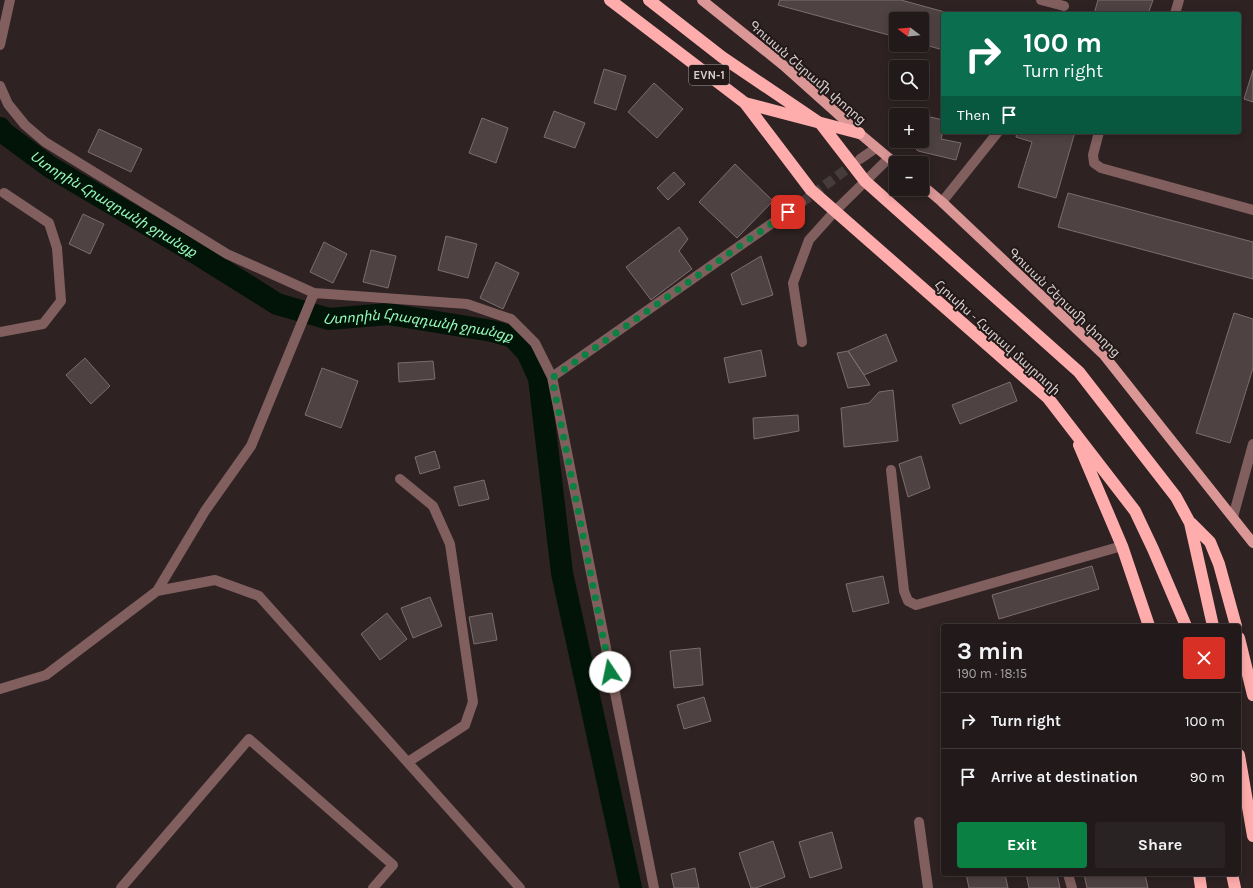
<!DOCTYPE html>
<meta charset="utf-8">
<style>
:root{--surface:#221a1a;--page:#2a2323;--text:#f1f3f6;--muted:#a2a1a2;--line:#3f3839;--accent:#0b8043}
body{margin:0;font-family:Karla,"Noto Sans Armenian",sans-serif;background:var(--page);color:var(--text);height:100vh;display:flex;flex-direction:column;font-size:15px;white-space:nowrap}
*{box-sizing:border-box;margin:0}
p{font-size:13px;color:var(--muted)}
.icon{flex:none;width:22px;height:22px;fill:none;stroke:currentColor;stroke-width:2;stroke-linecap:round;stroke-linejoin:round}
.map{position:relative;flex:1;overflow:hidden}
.drawer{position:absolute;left:941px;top:624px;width:300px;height:252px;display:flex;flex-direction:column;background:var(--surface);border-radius:4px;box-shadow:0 2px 10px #0003,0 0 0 1px var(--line)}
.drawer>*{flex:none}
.guide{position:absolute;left:941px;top:12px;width:300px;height:122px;border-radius:4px;box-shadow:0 2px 10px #0003,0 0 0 1px var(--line);background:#0b6e4f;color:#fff;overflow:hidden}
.needle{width:26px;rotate:286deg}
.buttons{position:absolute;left:889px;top:12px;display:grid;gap:8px}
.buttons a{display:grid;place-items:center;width:40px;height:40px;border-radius:4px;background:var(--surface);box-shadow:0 2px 10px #0003,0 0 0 1px var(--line);font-size:20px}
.pin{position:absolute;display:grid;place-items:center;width:34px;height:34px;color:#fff;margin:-17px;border-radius:8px;box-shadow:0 2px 6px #0006}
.me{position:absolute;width:44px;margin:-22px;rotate:349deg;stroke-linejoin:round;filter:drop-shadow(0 0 3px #0008)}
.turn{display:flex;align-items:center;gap:14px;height:84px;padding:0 16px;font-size:18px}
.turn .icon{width:52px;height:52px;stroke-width:2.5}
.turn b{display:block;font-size:28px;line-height:34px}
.then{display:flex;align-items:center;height:38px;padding:0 16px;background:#0003;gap:8px;font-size:15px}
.round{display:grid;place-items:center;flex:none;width:42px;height:42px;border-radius:4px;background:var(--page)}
.overview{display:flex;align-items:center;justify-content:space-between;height:68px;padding:0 16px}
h1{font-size:24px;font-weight:700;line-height:30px}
.cta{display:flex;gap:8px;margin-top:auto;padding:8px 16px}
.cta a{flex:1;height:46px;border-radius:4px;background:var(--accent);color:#fff;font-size:16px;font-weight:700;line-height:46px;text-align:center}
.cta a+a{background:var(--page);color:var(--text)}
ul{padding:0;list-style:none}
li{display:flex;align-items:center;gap:12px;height:56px;padding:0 16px;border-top:1px solid var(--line)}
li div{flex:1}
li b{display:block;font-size:15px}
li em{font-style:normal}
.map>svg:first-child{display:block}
</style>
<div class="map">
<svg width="1253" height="888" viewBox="0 0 1253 888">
<rect width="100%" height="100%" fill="#2e2222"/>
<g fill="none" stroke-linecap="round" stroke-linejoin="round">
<path stroke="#011407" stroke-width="22" id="s1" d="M 0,128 L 4,133 L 50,167 L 194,252 L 277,304 L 329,319 L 388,314 L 492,331 L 513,337 L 527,352 L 539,378 L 562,573 L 631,888"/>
</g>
<path fill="#4f4242" stroke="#7c6e6e" d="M 780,0 L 901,0 L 952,14 L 943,14 L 943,50 L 922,44 L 922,19 L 896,19 L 896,37 L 778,5 Z
M 1098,0 L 1153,0 L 1148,14 L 1094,14 Z
M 604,69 L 626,76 L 616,110 L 594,103 Z
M 1253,70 L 1253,102 L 1244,99 Z
M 654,83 L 683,109 L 657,138 L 628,112 Z
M 554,111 L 585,123 L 575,148 L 544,137 Z
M 907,112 L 920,115 L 906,115 Z
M 922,115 L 943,120 L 943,131 L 941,139 L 961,143 L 956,160 L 918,151 L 908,141 L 922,141 Z
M 482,118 L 508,128 L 496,163 L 469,153 Z
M 99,129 L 142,149 L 131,172 L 88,152 Z
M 1017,132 L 1075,132 L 1056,198 L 1018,187 L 1032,142 L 1016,137 Z
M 735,164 L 773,201 L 737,238 L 699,202 Z
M 674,172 L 685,184 L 668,200 L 657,188 Z
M 1068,193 L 1253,242 L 1253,279 L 1058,227 Z
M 83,214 L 104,224 L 90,254 L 69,244 Z
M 679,227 L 688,239 L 679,251 L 692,269 L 651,300 L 626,267 Z
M 446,236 L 477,244 L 468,278 L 438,270 Z
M 324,242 L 347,254 L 333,283 L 310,272 Z
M 371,250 L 396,256 L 388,288 L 363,282 Z
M 761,256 L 773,295 L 742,305 L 731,274 Z
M 496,262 L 519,273 L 503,309 L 480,298 Z
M 1234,313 L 1253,319 L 1253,368 L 1230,443 L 1196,433 Z
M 886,334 L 897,361 L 864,375 L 848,351 Z
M 761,350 L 766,376 L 729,383 L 724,358 Z
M 848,351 L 864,375 L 870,385 L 848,388 L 837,353 Z
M 85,358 L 110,386 L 91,404 L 66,375 Z
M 433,361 L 435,379 L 399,382 L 398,363 Z
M 322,368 L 358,381 L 341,428 L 305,415 Z
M 1010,382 L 1017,401 L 960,424 L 952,405 Z
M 893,390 L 898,441 L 844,447 L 841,408 L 869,403 L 879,392 Z
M 798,415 L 799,431 L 754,439 L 753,418 Z
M 435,451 L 440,468 L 420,474 L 415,457 Z
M 921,456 L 930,488 L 908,497 L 899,464 Z
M 484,480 L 489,499 L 459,506 L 454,487 Z
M 1092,566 L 1099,589 L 999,619 L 992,595 Z
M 883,576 L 889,603 L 853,612 L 846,584 Z
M 430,597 L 442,626 L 413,638 L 401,608 Z
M 387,613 L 407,639 L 380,660 L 361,634 Z
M 492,613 L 497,640 L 474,644 L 469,617 Z
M 700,648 L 703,685 L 674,688 L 670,651 Z
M 704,697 L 711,721 L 684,729 L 677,705 Z
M 832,832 L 842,868 L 810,878 L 799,842 Z
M 773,841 L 785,877 L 756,888 L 751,888 L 739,853 Z
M 695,868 L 699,888 L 674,888 L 671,874 Z
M 966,874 L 1005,874 L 1008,888 L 969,888 Z
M 1026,874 L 1057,874 L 1060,888 L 1029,888 Z
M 1084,874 L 1145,874 L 1148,888 L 1087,888 Z"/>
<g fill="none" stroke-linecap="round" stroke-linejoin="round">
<path stroke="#473c3c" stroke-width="10" stroke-dasharray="10 5" stroke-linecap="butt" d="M 801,203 L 859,160
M 1239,656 L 1253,652"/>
<path stroke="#805f5e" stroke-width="10" d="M 1041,0 L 1064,6
M 1175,14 L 1179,0
M 0,45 L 10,0
M 0,86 L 8,104 L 25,125 L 45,142 L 227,254 L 314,293
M 1099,132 L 1093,155 L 1094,163 L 1101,168 L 1253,210
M 860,159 L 876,148
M 942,202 L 998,132
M 0,332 L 43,324 L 61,301 L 57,248 L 49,223 L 4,193
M 802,342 L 793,283 L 809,240 L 835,211 L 889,158
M 552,377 L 801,203
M 891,470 L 904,591 L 908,601 L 916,605 L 1122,546
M 400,479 L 433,506 L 450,544 L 473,702 L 465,725 L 408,762
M 1233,517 L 1253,444
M 157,591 L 215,580 L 259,596 L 520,888
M 0,689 L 46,675 L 157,591 L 205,511 L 251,446 L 314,293 L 467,304 L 511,319 L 535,343 L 552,377 L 654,888
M 919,822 L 928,888
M 1068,874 L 1072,888
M 121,888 L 249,739 L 393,865 L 373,888"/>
<path stroke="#db9696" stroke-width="10" d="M 702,0 L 783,65 L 859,133 L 896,164
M 922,185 L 942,202 L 1103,354 L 1253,543"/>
<path stroke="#ffacac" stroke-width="12" d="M 610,0 L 745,103 L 859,133
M 649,0 L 722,57 L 821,124 L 865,181 L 1079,372 L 1176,497 L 1190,523 L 1213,626
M 745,103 L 811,190 L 1048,398 L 1135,511 L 1153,549 L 1186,626
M 1079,445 L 1122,546 L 1149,626
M 1191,523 L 1210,542 L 1219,564 L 1236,626
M 1239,638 L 1253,695
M 1239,755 L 1253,836
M 1199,874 L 1201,888
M 1232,874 L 1235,888"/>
</g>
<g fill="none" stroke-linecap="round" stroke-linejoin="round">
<path stroke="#0b8043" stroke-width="7" stroke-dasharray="0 12.6" d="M 610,672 L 552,378 L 788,212"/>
</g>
<g text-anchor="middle" stroke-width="4" stroke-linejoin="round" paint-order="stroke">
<rect fill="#241919" stroke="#a19898" stroke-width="1" x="689" y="65" width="40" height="20" rx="3"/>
<g font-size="12" font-weight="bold" fill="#d7cfcf">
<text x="709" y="79">EVN-1</text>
</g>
<g font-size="13" fill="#d7cfcf" stroke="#241919">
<text transform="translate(808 72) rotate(41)" y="5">Գուսան Շերամի փողոց</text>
<text transform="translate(1065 302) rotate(44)" y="5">Գուսան Շերամի փողոց</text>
<text transform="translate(998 337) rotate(42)" y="5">Հյուսիս - Հարավ մայրուղի</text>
</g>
<g font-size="14" font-style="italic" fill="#96f8ba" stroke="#241919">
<text dy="5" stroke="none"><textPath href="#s1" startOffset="137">Ստորին Հրազդանի ջրանցք</textPath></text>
<text dy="5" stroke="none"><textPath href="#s1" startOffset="473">Ստորին Հրազդանի ջրանցք</textPath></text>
</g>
</g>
</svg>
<div class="buttons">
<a><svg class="needle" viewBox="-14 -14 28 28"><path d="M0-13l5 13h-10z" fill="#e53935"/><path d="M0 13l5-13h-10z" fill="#a2a1a2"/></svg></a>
<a><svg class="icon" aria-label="search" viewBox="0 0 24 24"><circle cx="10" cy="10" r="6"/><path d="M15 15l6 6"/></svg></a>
<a>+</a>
<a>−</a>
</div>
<div class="pin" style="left:788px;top:212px;background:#d93025"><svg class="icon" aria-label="arrive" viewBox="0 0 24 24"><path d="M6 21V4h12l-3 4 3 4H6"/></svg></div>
<svg class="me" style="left:610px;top:672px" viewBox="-20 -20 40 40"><circle r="19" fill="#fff"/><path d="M0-13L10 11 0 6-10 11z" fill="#0b8043"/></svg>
<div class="guide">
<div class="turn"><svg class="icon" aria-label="right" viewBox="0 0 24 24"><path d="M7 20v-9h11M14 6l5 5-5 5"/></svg><div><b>100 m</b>Turn right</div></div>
<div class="then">Then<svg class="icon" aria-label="arrive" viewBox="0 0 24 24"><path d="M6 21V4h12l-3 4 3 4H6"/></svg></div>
</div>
<section class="drawer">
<div class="overview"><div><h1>3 min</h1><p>190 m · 18:15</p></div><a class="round" style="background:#d93025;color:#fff"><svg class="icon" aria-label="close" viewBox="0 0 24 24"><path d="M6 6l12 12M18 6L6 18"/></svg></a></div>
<ul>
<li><svg class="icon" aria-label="right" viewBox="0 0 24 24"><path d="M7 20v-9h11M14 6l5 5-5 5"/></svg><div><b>Turn right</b></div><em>100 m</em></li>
<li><svg class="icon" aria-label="arrive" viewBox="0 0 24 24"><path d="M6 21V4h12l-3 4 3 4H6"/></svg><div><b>Arrive at destination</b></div><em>90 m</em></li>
</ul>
<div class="cta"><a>Exit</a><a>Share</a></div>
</section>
</div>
